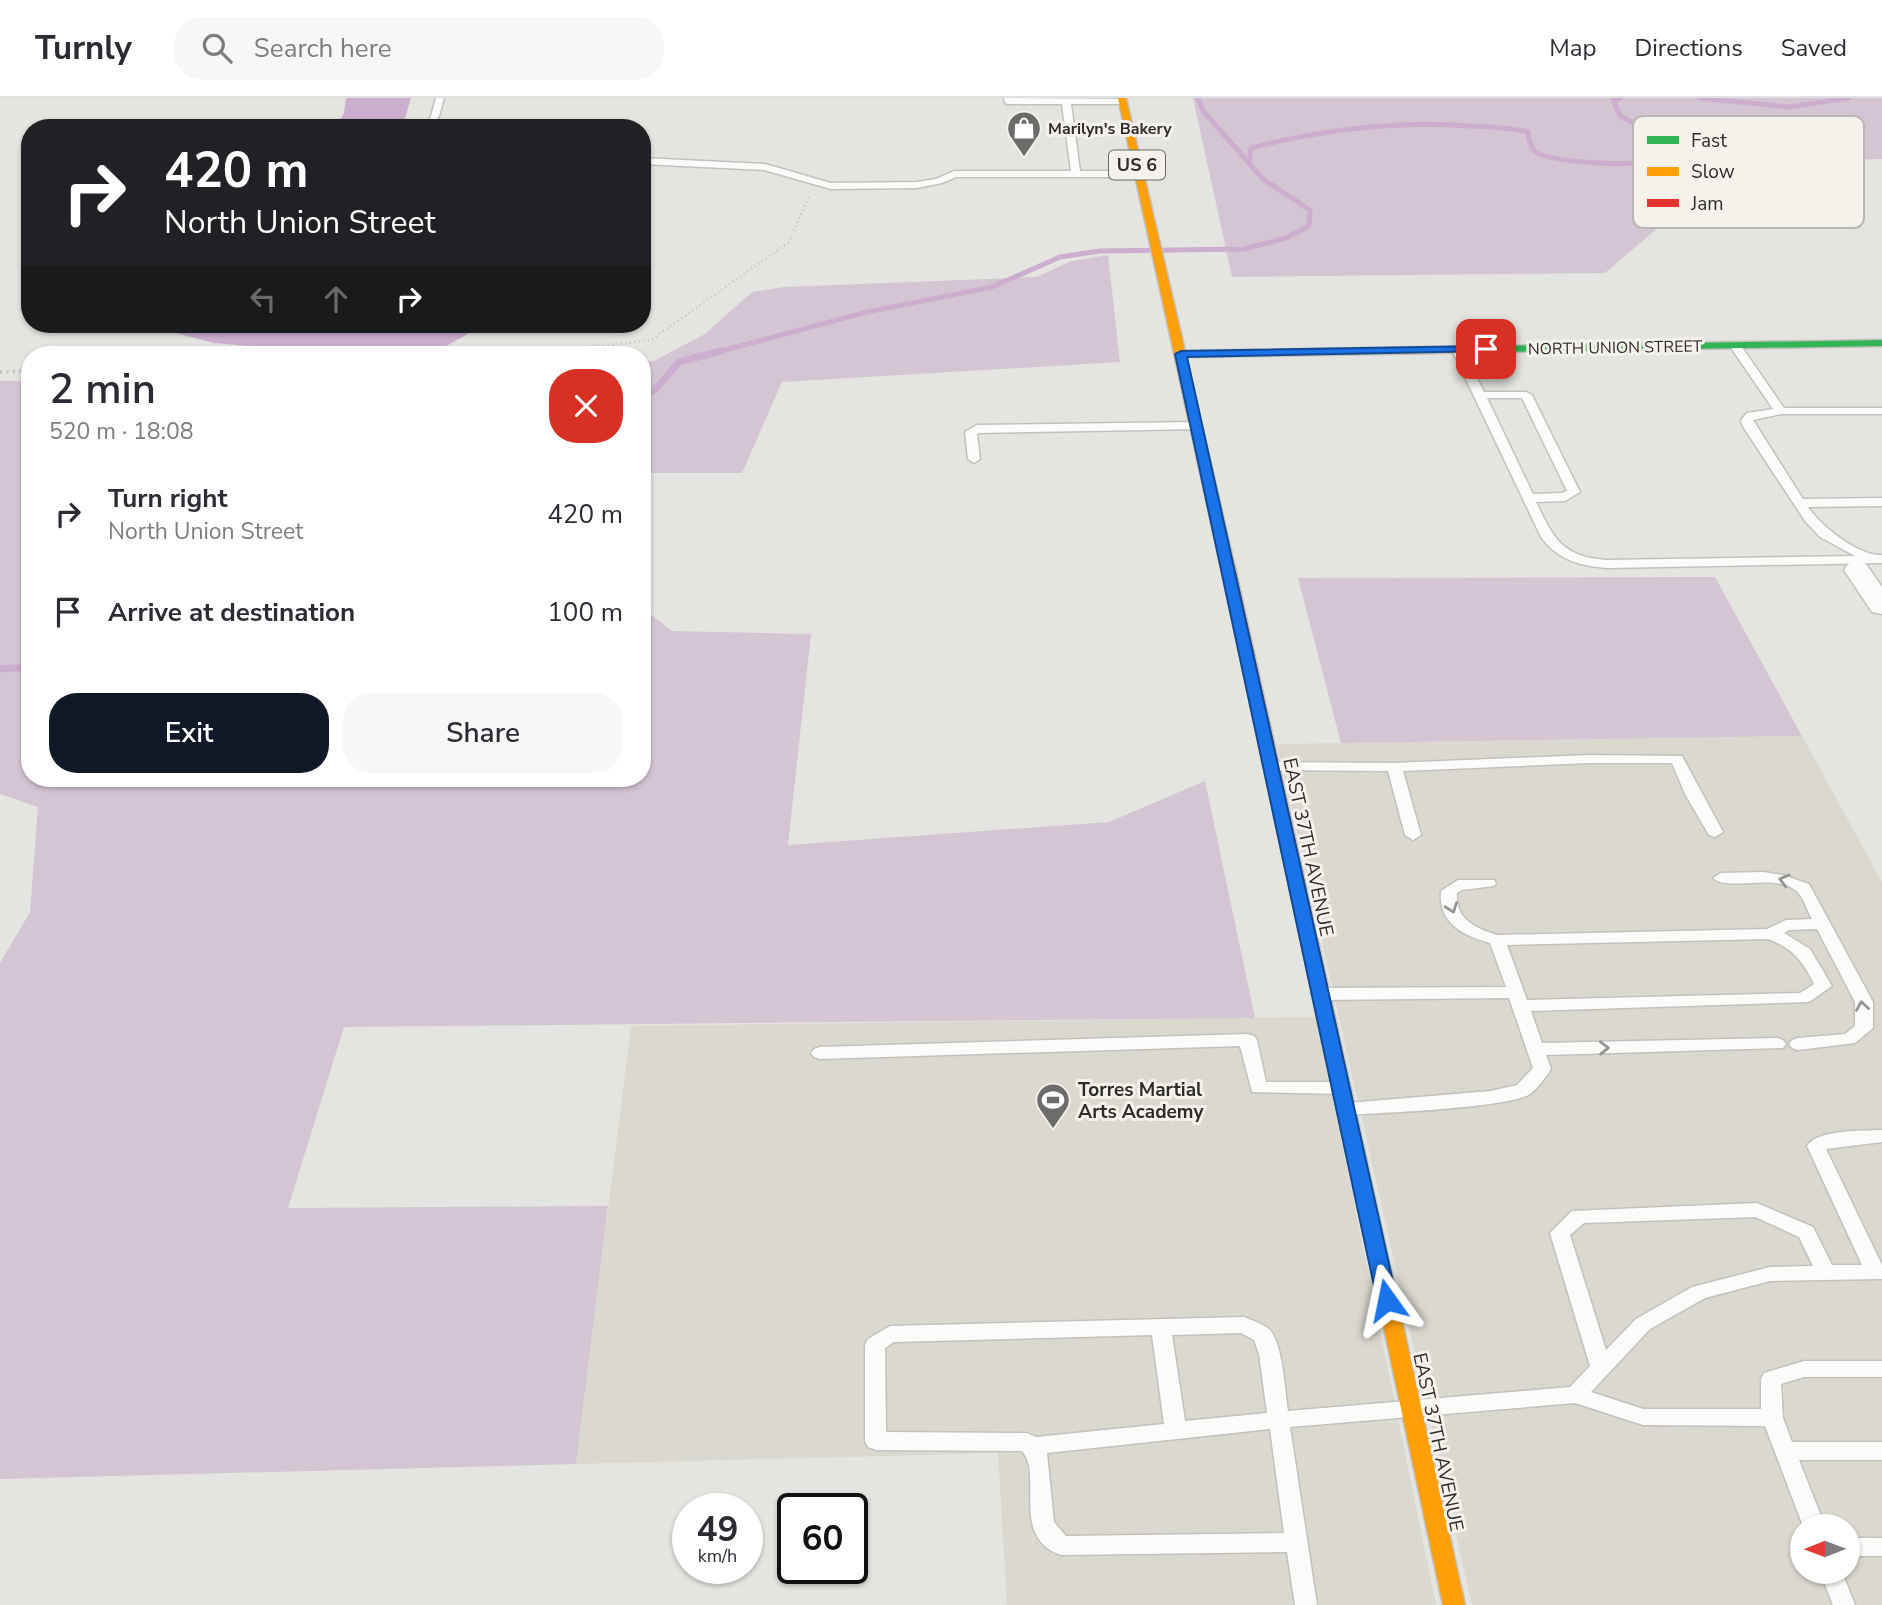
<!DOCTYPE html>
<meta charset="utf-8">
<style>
:root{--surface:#fff;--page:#f7f7f7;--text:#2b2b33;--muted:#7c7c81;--line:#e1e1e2;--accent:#111827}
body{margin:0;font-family:"Nunito Sans",sans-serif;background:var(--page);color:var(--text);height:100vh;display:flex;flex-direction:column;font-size:26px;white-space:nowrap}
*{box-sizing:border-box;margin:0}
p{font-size:23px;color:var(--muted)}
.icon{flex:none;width:38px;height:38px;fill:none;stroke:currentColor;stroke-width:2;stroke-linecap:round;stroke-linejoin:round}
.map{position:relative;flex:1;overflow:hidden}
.sheet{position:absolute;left:21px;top:248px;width:630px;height:441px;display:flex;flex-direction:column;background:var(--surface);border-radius:28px;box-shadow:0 2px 5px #0004}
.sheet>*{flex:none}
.hud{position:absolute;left:21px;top:21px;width:630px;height:214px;border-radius:28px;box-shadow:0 2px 5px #0004;background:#202124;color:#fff;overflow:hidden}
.needle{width:46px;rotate:269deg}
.tools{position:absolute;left:1790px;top:1416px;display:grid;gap:14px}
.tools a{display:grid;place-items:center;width:70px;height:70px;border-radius:50%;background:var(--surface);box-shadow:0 2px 5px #0004;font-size:35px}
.speed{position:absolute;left:672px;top:1395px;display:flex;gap:14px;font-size:35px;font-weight:700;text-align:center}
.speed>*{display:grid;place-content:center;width:91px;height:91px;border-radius:50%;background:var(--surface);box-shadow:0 2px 5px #0004;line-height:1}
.speed small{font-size:18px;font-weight:400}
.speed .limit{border:4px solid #111;border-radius:10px;background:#fff;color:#111}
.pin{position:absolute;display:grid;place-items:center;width:60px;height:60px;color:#fff;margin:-30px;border-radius:14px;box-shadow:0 4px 10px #0006}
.me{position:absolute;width:77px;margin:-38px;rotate:348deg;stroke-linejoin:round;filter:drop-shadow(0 0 5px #0008)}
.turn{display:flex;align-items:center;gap:24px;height:147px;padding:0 28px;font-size:32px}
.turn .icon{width:91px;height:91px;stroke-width:2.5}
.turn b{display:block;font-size:49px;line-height:60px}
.lanes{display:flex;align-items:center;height:66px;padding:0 28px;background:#0003;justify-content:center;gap:35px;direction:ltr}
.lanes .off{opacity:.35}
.round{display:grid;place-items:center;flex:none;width:74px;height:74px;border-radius:28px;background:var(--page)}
.overview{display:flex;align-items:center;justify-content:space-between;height:119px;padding:0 28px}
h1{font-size:42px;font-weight:600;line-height:52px}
.action{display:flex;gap:14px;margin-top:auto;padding:14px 28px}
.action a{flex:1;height:80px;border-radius:28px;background:var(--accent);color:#fff;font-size:28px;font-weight:600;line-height:80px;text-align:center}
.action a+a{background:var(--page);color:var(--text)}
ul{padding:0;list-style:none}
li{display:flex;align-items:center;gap:21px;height:98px;padding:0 28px}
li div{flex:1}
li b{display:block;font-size:26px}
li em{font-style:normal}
header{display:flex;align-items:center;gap:42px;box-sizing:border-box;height:98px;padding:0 35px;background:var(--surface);border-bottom:2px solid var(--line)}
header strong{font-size:33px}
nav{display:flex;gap:38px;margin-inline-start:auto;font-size:24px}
.search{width:490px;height:63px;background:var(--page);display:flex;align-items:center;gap:18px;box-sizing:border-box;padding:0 24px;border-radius:28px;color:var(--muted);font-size:26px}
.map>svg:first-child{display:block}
</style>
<header>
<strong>Turnly</strong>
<div class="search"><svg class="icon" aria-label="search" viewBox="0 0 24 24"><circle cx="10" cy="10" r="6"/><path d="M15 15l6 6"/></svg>Search here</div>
<nav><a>Map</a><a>Directions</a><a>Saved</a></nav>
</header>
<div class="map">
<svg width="1882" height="1507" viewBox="0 0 1882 1507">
<rect width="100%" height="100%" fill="#e4e4e0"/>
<path fill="#dad8cf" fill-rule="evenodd" d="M 1802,638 L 1882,784 L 1882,1507 L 1472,1507 L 1277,646 ZM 1802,1428 L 1848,1428 L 1848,1474 L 1802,1474 Z
M 1316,919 L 1436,1507 L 1007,1507 L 998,1355 L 576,1366 L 631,928 Z"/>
<path fill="#d4c5d3" d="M 1193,0 L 1882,0 L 1882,61 L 1735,64 L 1605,175 L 1232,179 Z
M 1108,157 L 1120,264 L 782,284 L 742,375 L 642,375 L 642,264 L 654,263 L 705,236 L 752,194 L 785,189 L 1037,179 L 1071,163 Z
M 0,283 L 30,283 L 30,681 L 642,681 L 642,510 L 672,533 L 811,536 L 788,747 L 1109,724 L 1205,683 L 1255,920 L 344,929 L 288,1110 L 608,1108 L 576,1366 L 0,1381 L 0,865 L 30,814 L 38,709 L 0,696 Z
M 1715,479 L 1802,638 L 1341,645 L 1298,480 Z"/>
<path fill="#ccafce" d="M 346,0 L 411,0 L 404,23 L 395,30 L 336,30 L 344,15 Z
M 157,226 L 480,226 L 473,233 L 439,252 L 338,255 L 214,245 L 156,230 Z"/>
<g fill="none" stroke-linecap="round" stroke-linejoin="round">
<path stroke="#ccafce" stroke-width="5" d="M 1198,0 L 1203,13 L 1249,65
M 1699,0 L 1789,9 L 1849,0
M 714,255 L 867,214 L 992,189 L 1060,159 L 1100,153 L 1244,151 L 1286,140 L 1309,128 L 1310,112 L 1263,81 L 1249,65 L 1251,50 C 1324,31 1394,23 1469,28 C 1489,29 1509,29 1528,34 C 1529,41 1530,49 1536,54 C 1553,65 1630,68 1650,63 C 1658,61 1663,57 1669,52 L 1657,37 L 1620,18 L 1613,2 L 1621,0"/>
<path stroke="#ccafce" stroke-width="7" d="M 642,298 L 655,292 L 679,264 L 721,253
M 0,571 L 30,569"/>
<g stroke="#c1c1be" stroke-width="3">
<path id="lane" d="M 436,0 L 444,0 L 439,18 L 432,30 L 423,30 L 431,18 Z
M 1004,0 L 1126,1 L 1127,3 L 1123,6 L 1071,6 L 1080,73 L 1139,73 L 1144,76 L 1139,79 L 956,79 L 942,85 L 917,90 L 831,91 L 764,72 L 642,66 L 642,60 L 765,66 L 831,85 L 917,84 L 936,81 L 954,73 L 1071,73 L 1062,6 L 1008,6 L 1005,5 Z
M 1735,244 L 1739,245 L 1784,310 L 1882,310 L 1882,316 L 1781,316 L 1753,322 L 1803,401 L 1882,400 L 1882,408 L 1808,409 C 1821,428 1858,458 1882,457 L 1882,465 L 1607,470 C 1580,468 1558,462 1541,439 L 1452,252 L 1462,250 L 1484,294 L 1526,294 L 1532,297 L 1580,394 L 1565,403 L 1536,404 C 1554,441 1562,459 1607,462 L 1855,458 L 1820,439 L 1805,423 L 1742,327 L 1741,322 L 1747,315 L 1773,311 L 1729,247 ZM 1487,300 L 1522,300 L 1567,393 L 1562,395 L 1533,396 Z
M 1196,324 L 1202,328 L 1200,331 L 979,335 L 977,336 L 980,361 L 974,365 L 968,361 L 965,334 L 977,327 Z
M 1589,657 L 1682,658 L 1723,734 L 1715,739 L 1709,737 L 1685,696 L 1672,665 L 1589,665 L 1403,673 L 1421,737 L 1413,742 L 1405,737 L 1388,673 L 1270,672 L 1263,668 L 1270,664 L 1394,665 Z
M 1763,774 L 1783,777 L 1809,786 L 1873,904 L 1873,930 L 1855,945 L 1798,952 L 1792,950 L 1789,946 L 1792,942 L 1798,940 L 1845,936 L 1855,928 L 1855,904 L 1817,831 L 1789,832 L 1784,835 L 1810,851 L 1832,888 L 1809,904 L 1531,913 L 1542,945 L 1777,940 L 1783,942 L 1786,946 L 1783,950 L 1546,957 L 1551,971 C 1546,979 1538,990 1530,996 C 1510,1010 1380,1015 1348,1017 L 1342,1015 L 1339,1011 L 1342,1007 L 1348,1005 L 1491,993 L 1517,987 L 1533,970 L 1509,900 L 1320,902 L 1311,896 L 1320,890 L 1506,889 L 1490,845 C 1463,838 1438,825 1441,793 L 1458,782 L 1494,782 L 1496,785 L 1494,788 L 1462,792 L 1457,795 C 1455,821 1475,830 1497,837 L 1767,831 L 1786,822 L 1812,821 C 1807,813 1803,797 1795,792 C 1774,775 1727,794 1713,780 L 1721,775 ZM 1768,841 C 1792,850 1803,863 1814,886 L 1800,895 L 1527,902 L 1507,847 Z
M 1248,936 L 1254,938 L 1257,942 L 1266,984 L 1339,984 L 1345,986 L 1348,990 L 1345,994 L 1339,996 L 1252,994 L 1240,948 L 820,961 L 814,959 L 811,955 L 814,951 L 820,949 Z
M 1882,1032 L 1882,1044 L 1826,1051 L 1882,1167 L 1882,1181 L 1770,1183 L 1705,1200 L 1650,1231 L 1591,1294 L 1643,1311 L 1761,1311 L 1761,1281 L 1764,1275 L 1804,1263 L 1882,1263 L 1882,1279 L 1804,1279 L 1781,1286 L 1783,1320 L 1792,1344 L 1882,1344 L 1882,1362 L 1799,1362 L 1825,1428 L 1803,1428 L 1765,1328 L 1643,1327 L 1575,1305 L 1290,1329 L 1317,1507 L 1295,1507 L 1287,1454 L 1061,1457 C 1009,1439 1044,1377 1022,1353 L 876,1352 L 868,1349 L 865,1343 L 865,1247 L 868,1241 L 890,1228 L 1244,1219 C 1251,1222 1263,1226 1269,1231 C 1283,1245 1285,1294 1288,1313 L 1570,1289 L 1590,1268 L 1550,1135 L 1572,1113 L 1757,1105 L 1813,1129 L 1832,1167 L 1862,1167 L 1807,1048 C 1817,1031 1863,1033 1882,1032 ZM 1755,1119 L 1799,1139 L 1813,1168 L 1770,1169 L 1692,1189 L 1636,1221 L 1606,1252 L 1570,1137 L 1584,1125 ZM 1241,1235 L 1254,1242 L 1259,1256 L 1267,1315 L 1185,1323 L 1172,1237 ZM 1152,1237 L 1164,1326 L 1036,1339 L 1027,1335 L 886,1334 L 885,1250 L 894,1244 ZM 1270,1331 L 1284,1435 L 1066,1438 L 1054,1424 L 1047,1355 Z
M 1848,1440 L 1882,1440 L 1882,1458 L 1848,1458 Z
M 1820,1474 L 1842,1474 L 1855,1507 L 1833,1507 Z"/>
</g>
<g stroke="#c1c1be" stroke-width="3">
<path id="street" d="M 1857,464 L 1866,466 L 1882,489 L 1882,516 L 1872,514 L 1844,472 L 1848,466 Z"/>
</g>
<g stroke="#c1c1be" stroke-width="3">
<path id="fast" d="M 1882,242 L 1882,248 L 1500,254 L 1494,251 L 1500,248 Z"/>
</g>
<g stroke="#c1c1be" stroke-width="3">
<path id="slow" d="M 1118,0 L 1126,0 L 1185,253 L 1500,248 L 1506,251 L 1500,254 L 1186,259 L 1236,474 L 1229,478 L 1222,474 Z
M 1347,1009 L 1353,1011 L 1356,1015 L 1465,1507 L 1443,1507 L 1338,1015 L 1341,1011 Z"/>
</g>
<g stroke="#c1c1be" stroke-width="3">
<path id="jam" d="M 1229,470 L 1236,474 L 1356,1015 L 1353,1019 L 1341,1019 L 1338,1015 L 1222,474 Z"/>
</g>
<path stroke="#c3c3c1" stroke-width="2.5" stroke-dasharray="1 3.5" stroke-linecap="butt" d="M 536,255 L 651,242 L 789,144 L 809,98"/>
<path stroke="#c3c3c1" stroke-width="3.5" stroke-dasharray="2 4.5" stroke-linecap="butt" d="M 515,257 L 552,253
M 0,274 L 30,273"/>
<use href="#lane" fill="#fbfbfa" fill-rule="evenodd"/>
<use href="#street" fill="#fbfbfa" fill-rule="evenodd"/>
<use href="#fast" fill="#30b455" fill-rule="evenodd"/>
<use href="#slow" fill="#ff9f0a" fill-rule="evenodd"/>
<use href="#jam" fill="#e5322d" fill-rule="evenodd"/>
</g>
<defs><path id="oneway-chevron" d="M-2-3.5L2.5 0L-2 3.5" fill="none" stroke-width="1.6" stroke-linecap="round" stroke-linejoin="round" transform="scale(1.75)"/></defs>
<g stroke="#949492">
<use href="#oneway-chevron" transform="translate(1784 782) rotate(-165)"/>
<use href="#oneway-chevron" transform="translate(1452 810) rotate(70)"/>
<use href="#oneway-chevron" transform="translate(1862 908) rotate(-99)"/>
<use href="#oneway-chevron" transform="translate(1604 950) rotate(-1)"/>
</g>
<path fill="#1a73e8" stroke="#114b97" stroke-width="2" d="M 1486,248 L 1492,251 L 1490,253 L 1187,259 L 1397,1202 L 1394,1207 L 1387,1209 L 1380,1207 L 1377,1202 L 1175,256 L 1181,253 Z"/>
<defs>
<g id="shop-pin" transform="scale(1.75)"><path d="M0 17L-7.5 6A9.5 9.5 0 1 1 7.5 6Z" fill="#6d6c6a" stroke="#f4f2eb"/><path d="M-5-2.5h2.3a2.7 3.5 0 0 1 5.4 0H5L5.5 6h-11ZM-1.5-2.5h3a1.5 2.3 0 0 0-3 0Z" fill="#fff"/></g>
<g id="stadium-pin" transform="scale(1.75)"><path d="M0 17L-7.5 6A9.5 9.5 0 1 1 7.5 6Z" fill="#6d6c6a" stroke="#f4f2eb"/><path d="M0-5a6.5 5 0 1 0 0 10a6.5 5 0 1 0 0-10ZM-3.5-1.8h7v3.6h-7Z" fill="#fff"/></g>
</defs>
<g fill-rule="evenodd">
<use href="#shop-pin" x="1024" y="30"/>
<use href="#stadium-pin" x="1053" y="1002"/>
</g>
<g text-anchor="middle" stroke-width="6" stroke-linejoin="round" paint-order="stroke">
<g font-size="16" font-weight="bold" fill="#2d2c2a" stroke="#f4f2eb" text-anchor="start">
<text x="1048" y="36">Marilyn's Bakery</text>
</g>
<g font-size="16" fill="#2d2c2a" stroke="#f4f2eb">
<text transform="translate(1615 249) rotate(-1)" y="6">NORTH UNION STREET</text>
</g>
<rect fill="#f4f2eb" stroke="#696764" stroke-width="2" x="1109" y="52.5" width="56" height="29" rx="5"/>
<g font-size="18" font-weight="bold" fill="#2d2c2a">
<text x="1137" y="73">US 6</text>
</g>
<g font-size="19" fill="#2d2c2a" stroke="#f4f2eb">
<text transform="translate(1309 749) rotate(78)" y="7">EAST 37TH AVENUE</text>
<text transform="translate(1439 1344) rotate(78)" y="7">EAST 37TH AVENUE</text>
</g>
<g font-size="19" font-weight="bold" fill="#2d2c2a" stroke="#f4f2eb" text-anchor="start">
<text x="1078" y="998">Torres Martial<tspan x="1078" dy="22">Arts Academy</tspan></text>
</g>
</g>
<rect x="1633" y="18" width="231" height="112" rx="10" fill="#f4f2eb" stroke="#b8b7b1" stroke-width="2"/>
<rect x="1647" y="38" width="32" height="8" fill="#30b455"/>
<rect x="1647" y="69" width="32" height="9" fill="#ff9f0a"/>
<rect x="1647" y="101" width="32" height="8" fill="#e5322d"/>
<g font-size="19" fill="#2d2c2a">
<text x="1691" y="49">Fast</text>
<text x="1691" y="80">Slow</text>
<text x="1691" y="112">Jam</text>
</g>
</svg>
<div class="tools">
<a><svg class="needle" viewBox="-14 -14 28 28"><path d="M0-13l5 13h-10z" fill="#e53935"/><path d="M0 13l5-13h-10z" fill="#7c7c81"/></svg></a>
</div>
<div class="speed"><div>49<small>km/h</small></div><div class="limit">60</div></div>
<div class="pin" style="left:1486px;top:251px;background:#d93025"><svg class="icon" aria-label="arrive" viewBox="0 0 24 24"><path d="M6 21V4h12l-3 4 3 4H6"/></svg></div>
<svg class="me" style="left:1387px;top:1202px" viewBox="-20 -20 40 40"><path d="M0-17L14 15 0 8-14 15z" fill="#1a73e8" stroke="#fff" stroke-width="4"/></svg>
<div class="hud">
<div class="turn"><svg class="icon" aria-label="right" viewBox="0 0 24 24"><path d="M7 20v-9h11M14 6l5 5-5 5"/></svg><div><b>420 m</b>North Union Street</div></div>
<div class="lanes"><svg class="icon off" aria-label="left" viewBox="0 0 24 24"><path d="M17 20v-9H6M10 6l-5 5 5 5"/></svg><svg class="icon off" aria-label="ahead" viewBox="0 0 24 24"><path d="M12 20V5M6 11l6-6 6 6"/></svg><svg class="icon" aria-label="right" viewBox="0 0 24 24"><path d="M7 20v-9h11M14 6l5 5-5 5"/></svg></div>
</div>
<section class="sheet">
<div class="overview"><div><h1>2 min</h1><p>520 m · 18:08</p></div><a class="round" style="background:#d93025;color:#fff"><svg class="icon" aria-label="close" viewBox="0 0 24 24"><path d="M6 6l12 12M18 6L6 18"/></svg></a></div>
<ul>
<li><svg class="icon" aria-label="right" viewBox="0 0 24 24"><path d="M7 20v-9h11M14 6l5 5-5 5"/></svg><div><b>Turn right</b><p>North Union Street</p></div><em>420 m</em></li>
<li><svg class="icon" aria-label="arrive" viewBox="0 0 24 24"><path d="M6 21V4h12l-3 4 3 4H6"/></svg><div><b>Arrive at destination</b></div><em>100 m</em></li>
</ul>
<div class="action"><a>Exit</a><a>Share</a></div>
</section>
</div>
